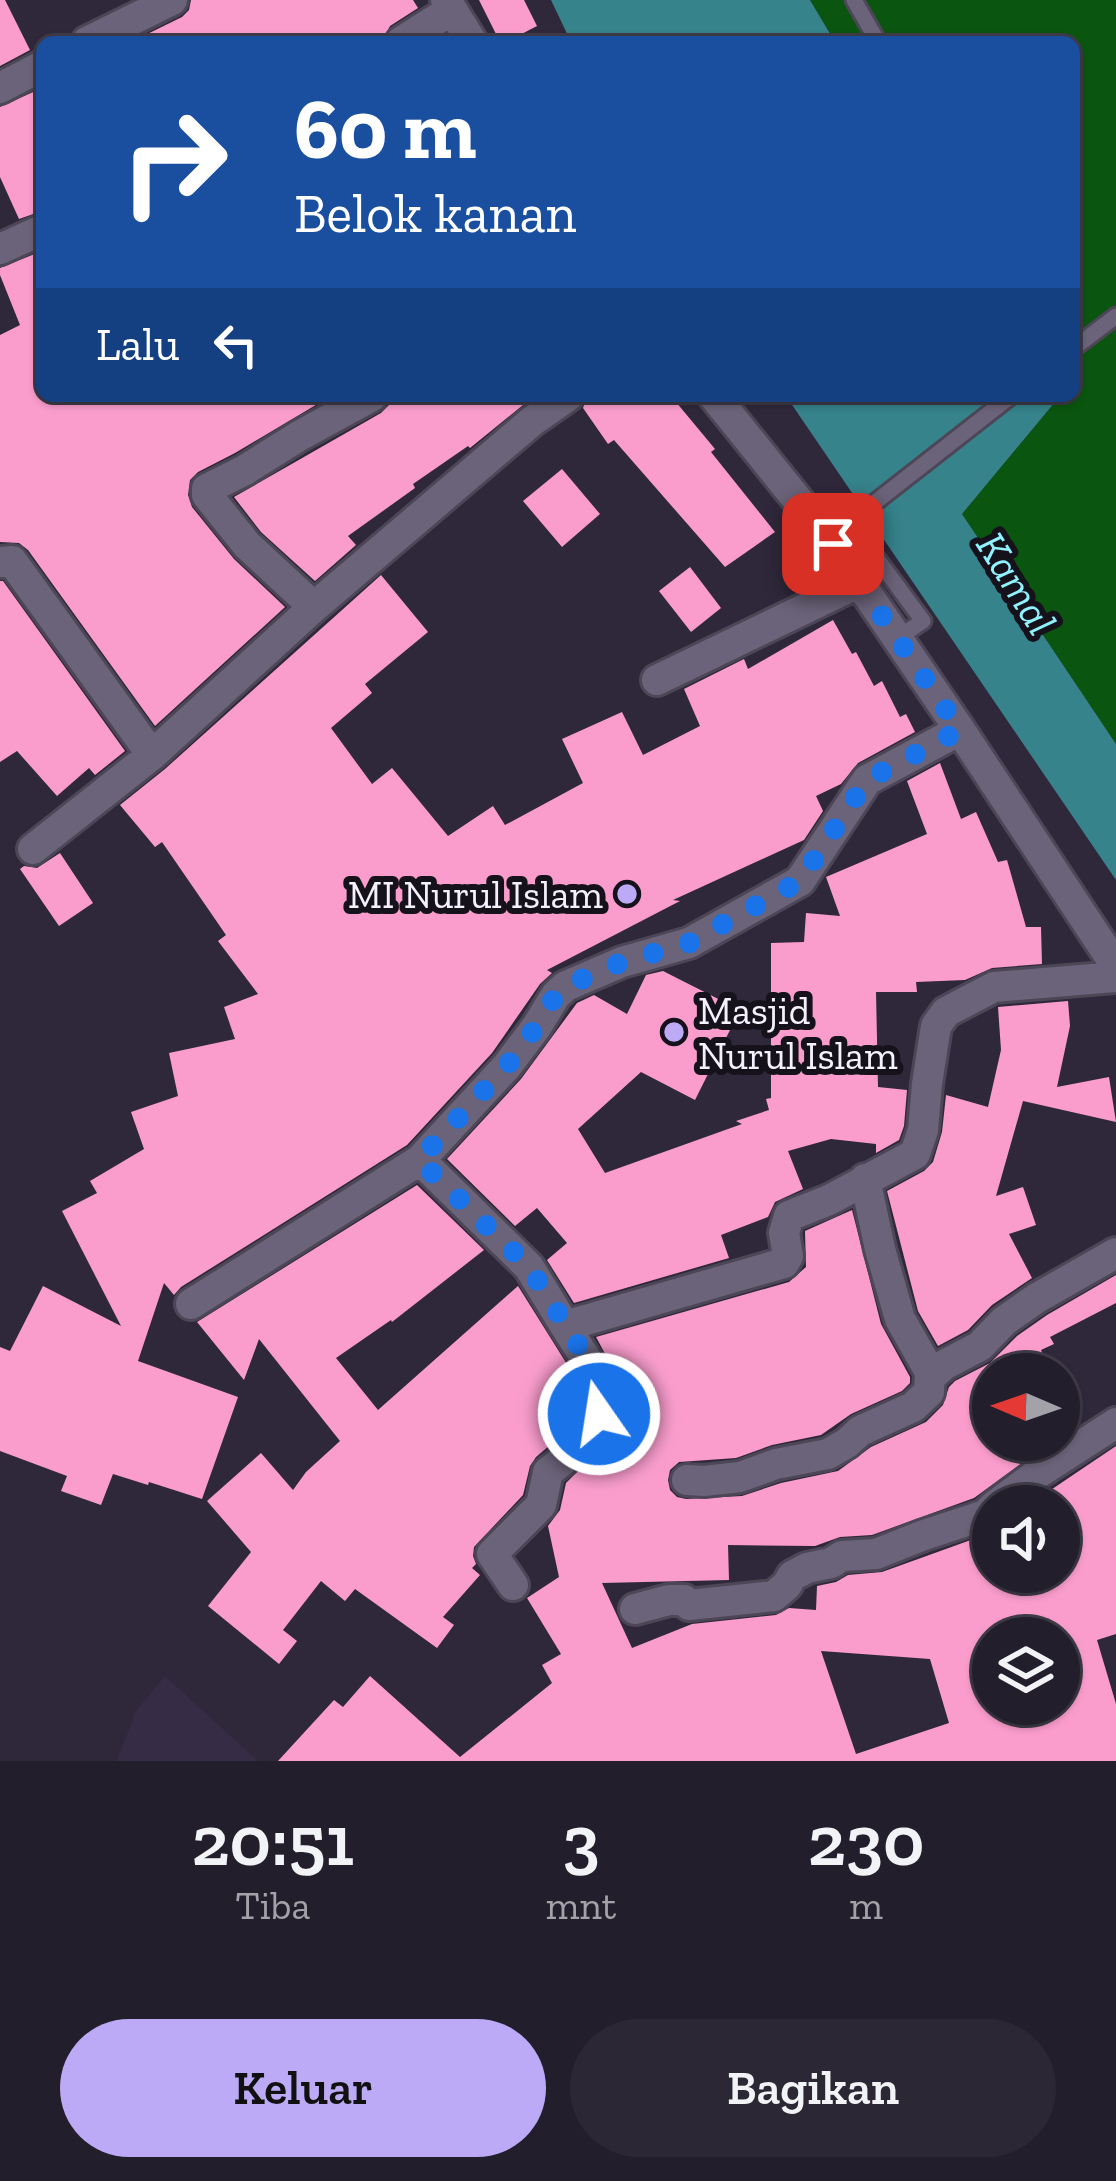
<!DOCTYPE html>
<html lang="id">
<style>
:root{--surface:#231e2c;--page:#2b2734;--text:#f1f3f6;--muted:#a3a2a9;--line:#403c48;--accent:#bcaaf6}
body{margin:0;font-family:"Zilla Slab",serif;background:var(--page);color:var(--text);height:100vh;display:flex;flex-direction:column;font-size:45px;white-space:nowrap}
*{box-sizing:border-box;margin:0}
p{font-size:39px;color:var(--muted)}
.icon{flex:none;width:66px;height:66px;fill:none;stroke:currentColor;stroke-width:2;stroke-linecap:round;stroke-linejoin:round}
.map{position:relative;height:1761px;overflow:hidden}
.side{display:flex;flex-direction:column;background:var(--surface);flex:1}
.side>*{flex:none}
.guide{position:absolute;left:36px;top:36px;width:1044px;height:366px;border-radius:18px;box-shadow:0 3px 9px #0004,0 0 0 3px var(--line);background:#1a4fa0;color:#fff;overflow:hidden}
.needle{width:78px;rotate:272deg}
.buttons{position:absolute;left:972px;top:1353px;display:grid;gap:24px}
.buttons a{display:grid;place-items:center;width:108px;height:108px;border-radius:50%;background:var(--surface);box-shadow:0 3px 9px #0004,0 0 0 3px var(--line);font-size:60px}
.pin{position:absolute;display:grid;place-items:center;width:102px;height:102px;color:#fff;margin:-51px;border-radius:24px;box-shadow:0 6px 18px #0006}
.me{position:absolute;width:132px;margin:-66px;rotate:347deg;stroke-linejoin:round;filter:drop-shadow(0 0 9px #0008)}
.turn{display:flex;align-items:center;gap:42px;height:252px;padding:0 60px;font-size:54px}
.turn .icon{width:156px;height:156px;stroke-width:2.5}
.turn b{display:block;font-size:84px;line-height:102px}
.then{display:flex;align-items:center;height:114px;padding:0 60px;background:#0003;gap:24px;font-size:45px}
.eta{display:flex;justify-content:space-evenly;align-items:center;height:204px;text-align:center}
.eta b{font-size:72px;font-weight:600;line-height:84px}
.primary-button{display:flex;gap:24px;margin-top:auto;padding:24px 60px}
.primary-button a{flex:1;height:138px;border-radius:72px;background:var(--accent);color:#111;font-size:48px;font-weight:600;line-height:138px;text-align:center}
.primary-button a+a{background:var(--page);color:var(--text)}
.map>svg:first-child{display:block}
</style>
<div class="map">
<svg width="1116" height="1761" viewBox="0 0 1116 1761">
<rect width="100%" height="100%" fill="#2f283b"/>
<path fill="#362c46" d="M 165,1676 L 258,1761 L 117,1761 L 136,1711 Z"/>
<path fill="#0a550f" d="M 810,0 L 1116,0 L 1116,744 L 962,514 L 1060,396 L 1074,396 L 1074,42 L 835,42 Z"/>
<path fill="#36838b" d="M 551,0 L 810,0 L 835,42 L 571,42 Z
M 786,396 L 1060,396 L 962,514 L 1116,744 L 1116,880 Z"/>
<path fill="#fa9dcd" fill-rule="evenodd" d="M 0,0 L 5,0 L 30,50 L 0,66 Z
M 191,0 L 413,0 L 418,8 L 390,26 L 382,42 L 131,42 L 182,17 L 189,10 Z
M 479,0 L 524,0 L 537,26 L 506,42 L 500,42 Z
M 42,88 L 42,211 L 19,219 L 0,177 L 0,107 Z
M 42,251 L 42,396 L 331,396 L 235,453 L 198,472 L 190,480 L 188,495 L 192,507 L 234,559 L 285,607 L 155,726 L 28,550 L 19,543 L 0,542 L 0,335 L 20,325 L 0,275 L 0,268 Z
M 391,396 L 534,396 L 470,448 L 468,446 L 413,484 L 415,488 L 348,536 L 356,545 L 315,581 L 261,532 L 234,497 L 381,413 L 389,405 Z
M 587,396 L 671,396 L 715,449 L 711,452 L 775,532 L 725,567 L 614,440 L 608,444 L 583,408 Z
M 562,469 L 600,514 L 562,547 L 523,501 Z
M 690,567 L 721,608 L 691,632 L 659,591 Z
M 381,575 L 428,632 L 365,684 L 372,693 L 331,728 L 372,784 L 392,768 L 448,836 L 493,806 L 505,825 L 583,783 L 562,739 L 622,712 L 643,755 L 700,726 L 684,689 L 744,659 L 748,669 L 833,620 L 852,654 L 856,652 L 874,686 L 882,681 L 900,717 L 906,714 L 915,732 L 858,763 L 841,784 L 816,796 L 823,811 L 804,840 L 673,900 L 680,901 L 547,970 L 552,973 L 540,984 L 492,1053 L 407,1145 L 181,1287 L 174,1295 L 164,1283 L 138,1361 L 238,1397 L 202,1499 L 149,1482 L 148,1485 L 113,1474 L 101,1505 L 61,1491 L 67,1476 L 0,1451 L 0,1347 L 10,1351 L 43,1286 L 121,1326 L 62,1211 L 97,1193 L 90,1181 L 144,1149 L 131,1112 L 178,1096 L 169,1053 L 235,1039 L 224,1007 L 258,994 L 218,941 L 226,935 L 162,842 L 155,847 L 120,805 L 165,769 Z
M 0,581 L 3,581 L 125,751 L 95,775 L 89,768 L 57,796 L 17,751 L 0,762 Z
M 940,763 L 961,819 L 976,812 L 998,862 L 1007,860 L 1026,927 L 1041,927 L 1042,964 L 992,968 L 965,980 L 916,982 L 917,992 L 876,992 L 878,1087 L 907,1090 L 904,1126 L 899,1140 L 876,1153 L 876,1144 L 831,1139 L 788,1151 L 803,1189 L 775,1202 L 768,1217 L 721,1235 L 729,1258 L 574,1303 L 547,1260 L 567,1243 L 537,1208 L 515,1226 L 447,1159 L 521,1079 L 577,1003 L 594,995 L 627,1014 L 646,975 L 663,971 L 740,1010 L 695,1100 L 641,1072 L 578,1129 L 605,1173 L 742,1124 L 736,1121 L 769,1110 L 766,1099 L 771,1098 L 771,943 L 804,942 L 806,913 L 840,916 L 826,877 L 927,834 L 907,781 Z
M 60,853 L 93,903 L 59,926 L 20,869 L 24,866 L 37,868 Z
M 1068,1001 L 1070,1026 L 1057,1087 L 1109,1077 L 1116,1122 L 1023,1101 L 996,1196 L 1023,1187 L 1036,1225 L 1009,1234 L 1032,1278 L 992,1305 L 968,1330 L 938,1346 L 918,1311 L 887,1191 L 924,1171 L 933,1162 L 942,1132 L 946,1095 L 988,1107 L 1001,1050 L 998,1007 Z
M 417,1185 L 484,1250 L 392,1322 L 391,1320 L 336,1358 L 378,1410 L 518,1286 L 580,1385 L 580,1405 L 560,1421 L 549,1446 L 536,1457 L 530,1466 L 523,1495 L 474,1547 L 473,1556 L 476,1564 L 472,1568 L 480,1575 L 443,1617 L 454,1625 L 437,1648 L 355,1589 L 345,1601 L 321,1581 L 283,1630 L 297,1641 L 279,1664 L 208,1606 L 251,1552 L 207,1501 L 261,1453 L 293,1490 L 306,1472 L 340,1441 L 259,1339 L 244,1380 L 197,1322 Z
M 852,1210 L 881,1324 L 910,1377 L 910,1383 L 902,1391 L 851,1414 L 821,1435 L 772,1445 L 736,1458 L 679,1462 L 670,1470 L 668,1480 L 670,1490 L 677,1497 L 686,1499 L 742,1496 L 781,1483 L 838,1471 L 871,1447 L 926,1422 L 943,1405 L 949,1387 L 955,1381 L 990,1363 L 1017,1336 L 1047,1315 L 1116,1275 L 1116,1303 L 1050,1337 L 1054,1344 L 1041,1350 L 1051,1374 L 993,1374 L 993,1440 L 1054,1440 L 974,1498 L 872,1535 L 840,1537 L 815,1546 L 728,1545 L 729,1580 L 602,1583 L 632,1648 L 692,1624 L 776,1615 L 789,1608 L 816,1610 L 817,1586 L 836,1582 L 848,1575 L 882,1572 L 993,1532 L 993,1572 L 1059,1572 L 1059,1506 L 1027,1506 L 1116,1446 L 1116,1634 L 1097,1640 L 1116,1704 L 1116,1761 L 278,1761 L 334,1700 L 343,1707 L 370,1676 L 460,1757 L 552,1683 L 542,1665 L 561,1654 L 527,1598 L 559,1577 L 548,1526 L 560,1510 L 566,1483 L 584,1465 L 590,1446 L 617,1421 L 618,1378 L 596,1337 L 789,1282 L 806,1267 L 805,1231 ZM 993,1638 L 1059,1638 L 1059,1704 L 993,1704 ZM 821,1651 L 930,1659 L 949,1723 L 856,1754 Z"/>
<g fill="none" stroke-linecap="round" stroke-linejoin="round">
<g stroke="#4d4657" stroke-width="21">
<path id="service" d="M 854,0 L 878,42
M 1074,348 L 1116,316
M 898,638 L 923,621 L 850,522 L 1011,396"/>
</g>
<g stroke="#4d4657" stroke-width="36">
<path id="minor" d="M 446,0 L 472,42
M 87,42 L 172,0
M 401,42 L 451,10
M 0,88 L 42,66
M 0,249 L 42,230
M 372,396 L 299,436 L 245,470 L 207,489 L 207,495 L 247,545 L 314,607 L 531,422 L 568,396
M 714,396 L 833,544 L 960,730 L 1116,966
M 0,562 L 12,561 L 152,755
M 657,680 L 858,583
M 33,849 L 152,755 L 314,607
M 420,1160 L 507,1066 L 537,1026 L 556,995 L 566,986 L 622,962 L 689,943 L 800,881 L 867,780 L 960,730
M 865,1179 L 880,1249 L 900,1319 L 930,1372 L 935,1373 L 944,1365 L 980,1346 L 1004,1321 L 1037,1298 L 1116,1253
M 191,1304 L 420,1160 L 529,1267 L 565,1326 L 784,1263 L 788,1256 L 784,1233 L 789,1216 L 829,1200 L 915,1154 L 923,1130 L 927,1084 L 936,1026 L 946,1012 L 994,987 L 1116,977
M 687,1480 L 704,1481 L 740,1477 L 776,1464 L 828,1454 L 847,1443 L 860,1431 L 913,1407 L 929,1392 L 930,1372
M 994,1506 L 1037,1474 L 1116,1423
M 513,1585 L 492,1554 L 541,1505 L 548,1472 L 566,1458 L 573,1435 L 599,1414 L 599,1379 L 565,1326
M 635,1609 L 669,1600 L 684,1600 L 689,1605 L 774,1596 L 787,1585 L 792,1576 L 807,1568 L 831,1563 L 842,1556 L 876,1554 L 924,1535 L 985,1515 L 993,1507"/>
</g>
<use href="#service" stroke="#6b6379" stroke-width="15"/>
<use href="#minor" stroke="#6b6379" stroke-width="30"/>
</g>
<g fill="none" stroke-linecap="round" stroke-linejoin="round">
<path stroke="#1a73e8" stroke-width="21" stroke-dasharray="0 37.8" d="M 599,1414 L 599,1378 L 529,1267 L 419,1160 L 507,1066 L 537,1026 L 556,995 L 566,986 L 622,962 L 689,943 L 800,881 L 867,780 L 960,730 L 833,544"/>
</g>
<g fill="#bcaaf6" stroke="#16121b" stroke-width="4.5">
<circle cx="627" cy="894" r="12"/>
<circle cx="674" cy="1032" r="12"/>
</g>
<g text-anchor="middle" stroke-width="12" stroke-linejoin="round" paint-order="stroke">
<g font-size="39" fill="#f5f0fd" stroke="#16121b" text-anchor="end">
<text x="603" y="908">MI Nurul Islam</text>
<text x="698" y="1024" text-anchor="start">Masjid<tspan x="698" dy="45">Nurul Islam</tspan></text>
</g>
<g font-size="42" font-style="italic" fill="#90f2fd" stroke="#16121b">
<text transform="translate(1017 583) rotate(58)" y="15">Kamal</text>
</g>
</g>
</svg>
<div class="buttons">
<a><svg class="needle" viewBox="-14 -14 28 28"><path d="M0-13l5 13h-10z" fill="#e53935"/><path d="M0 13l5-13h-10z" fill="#a3a2a9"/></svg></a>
<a><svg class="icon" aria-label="sound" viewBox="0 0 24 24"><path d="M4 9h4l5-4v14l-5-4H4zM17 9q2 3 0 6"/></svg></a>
<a><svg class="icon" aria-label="layers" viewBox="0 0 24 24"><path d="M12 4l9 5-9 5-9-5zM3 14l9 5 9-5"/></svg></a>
</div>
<div class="pin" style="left:833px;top:544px;background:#d93025"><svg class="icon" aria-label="arrive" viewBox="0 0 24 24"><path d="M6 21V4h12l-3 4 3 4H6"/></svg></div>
<svg class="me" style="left:599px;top:1414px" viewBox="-20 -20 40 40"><circle r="17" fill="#1a73e8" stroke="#fff" stroke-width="3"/><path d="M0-11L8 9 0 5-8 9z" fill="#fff"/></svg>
<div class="guide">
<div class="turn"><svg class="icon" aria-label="right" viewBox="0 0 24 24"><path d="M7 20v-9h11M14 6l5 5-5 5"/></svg><div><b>60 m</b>Belok kanan</div></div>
<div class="then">Lalu<svg class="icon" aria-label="left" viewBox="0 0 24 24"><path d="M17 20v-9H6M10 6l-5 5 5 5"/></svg></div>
</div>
</div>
<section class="side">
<div class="eta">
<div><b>20:51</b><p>Tiba</p></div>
<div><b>3</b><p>mnt</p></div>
<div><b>230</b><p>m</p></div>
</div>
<div class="primary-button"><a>Keluar</a><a>Bagikan</a></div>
</section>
